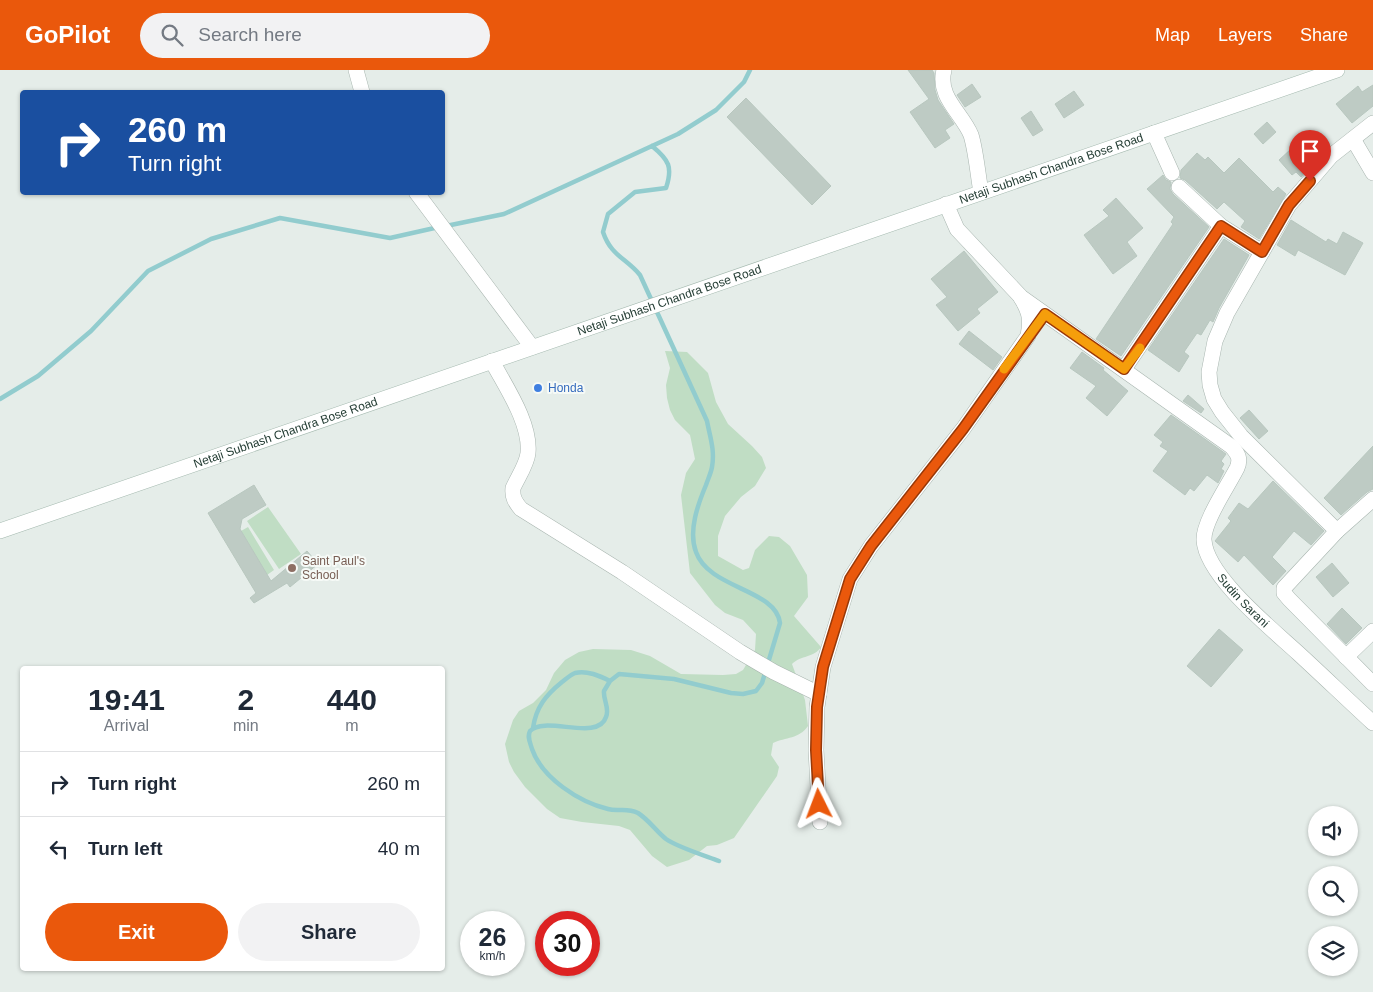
<!DOCTYPE html>
<style>
:root{--surface:#fff;--page:#f2f2f3;--text:#1f2937;--muted:#747a83;--line:#e0e1e3;--accent:#ea580c}
body{margin:0;font-family:Helvetica,sans-serif;background:var(--page);color:var(--text);height:100vh;display:flex;flex-direction:column;font-size:19px;white-space:nowrap}
*{box-sizing:border-box;margin:0}
p{font-size:16px;color:var(--muted)}
.icon{flex:none;width:28px;height:28px;fill:none;stroke:currentColor;stroke-width:2;stroke-linecap:round;stroke-linejoin:round}
.map{position:relative;flex:1;overflow:hidden}
.drawer{position:absolute;left:20px;top:596px;width:425px;height:305px;display:flex;flex-direction:column;background:var(--surface);border-radius:5px;box-shadow:0 1px 4px #0004}
.drawer>*{flex:none}
.hud{position:absolute;left:20px;top:20px;width:425px;height:105px;border-radius:5px;box-shadow:0 1px 4px #0004;background:#1a4fa0;color:#fff;overflow:hidden}
.fabs{position:absolute;left:1308px;top:736px;display:grid;gap:10px}
.fabs a{display:grid;place-items:center;width:50px;height:50px;border-radius:50%;background:var(--surface);box-shadow:0 1px 4px #0004;font-size:25px}
.speed{position:absolute;left:460px;top:841px;display:flex;gap:10px;font-size:25px;font-weight:700;text-align:center}
.speed>*{display:grid;place-content:center;width:65px;height:65px;border-radius:50%;background:var(--surface);box-shadow:0 1px 4px #0004;line-height:1}
.speed small{font-size:12px;font-weight:400}
.speed .limit{border:8px solid #d22;background:#fff;color:#111}
.pin{position:absolute;display:grid;place-items:center;width:42px;height:42px;color:#fff;margin:-51px -21px;border-radius:50% 50% 50% 0;rotate:-45deg;box-shadow:0 0 5px #0007}
.pin .icon{rotate:45deg}
.me{position:absolute;width:55px;margin:-28px;rotate:357deg;stroke-linejoin:round;filter:drop-shadow(0 0 4px #0008)}
.turn{display:flex;align-items:center;gap:18px;height:105px;padding:0 25px;font-size:22px}
.turn .icon{width:65px;height:65px;stroke-width:2.5}
.turn b{display:block;font-size:35px;line-height:42px}
.eta{display:flex;justify-content:space-evenly;align-items:center;height:85px;text-align:center}
.eta b{font-size:30px;font-weight:800;line-height:35px}
.cta{display:flex;gap:10px;margin-top:auto;padding:10px 25px}
.cta a{flex:1;height:58px;border-radius:30px;background:var(--accent);color:#fff;font-size:20px;font-weight:800;line-height:58px;text-align:center}
.cta a+a{background:var(--page);color:var(--text)}
ul{padding:0;list-style:none}
li{display:flex;align-items:center;gap:15px;height:65px;padding:0 25px;border-top:1px solid var(--line)}
li div{flex:1}
li b{display:block;font-size:19px}
li em{font-style:normal}
header{display:flex;align-items:center;gap:30px;box-sizing:border-box;height:70px;padding:0 25px;background:var(--accent);color:#fff}
header strong{font-size:24px}
nav{display:flex;gap:28px;margin-inline-start:auto;font-size:18px}
.search{width:350px;height:45px;background:var(--page);display:flex;align-items:center;gap:12px;box-sizing:border-box;padding:0 18px;border-radius:28px;color:var(--muted);font-size:19px}
.map>svg:first-child{display:block}
</style>
<header>
<strong>GoPilot</strong>
<div class="search"><svg class="icon" aria-label="search" viewBox="0 0 24 24"><circle cx="10" cy="10" r="6"/><path d="M15 15l6 6"/></svg>Search here</div>
<nav><a>Map</a><a>Layers</a><a>Share</a></nav>
</header>
<div class="map">
<svg width="1373" height="922" viewBox="0 0 1373 922">
<rect width="100%" height="100%" fill="#e5ede9"/>
<path fill="#c0ddc4" d="M 665,281 L 687,282 L 708,303 L 716,332 L 728,354 L 752,376 L 762,387 L 766,398 L 755,416 L 741,427 L 725,446 L 718,466 L 718,486 L 743,500 L 749,498 L 755,480 L 769,466 L 779,467 L 790,476 L 807,505 L 808,527 L 794,546 L 821,577 C 814,588 801,585 792,594 L 805,630 L 808,656 C 799,669 786,667 773,673 L 771,685 L 779,697 L 777,706 L 734,768 L 717,775 L 707,776 L 689,790 L 667,797 L 652,786 L 630,760 L 619,756 L 582,752 L 560,748 L 547,739 L 525,717 L 514,702 L 509,692 L 505,674 L 513,650 L 519,641 L 533,633 L 546,620 L 554,603 L 565,590 L 579,582 L 593,579 L 631,580 L 650,586 L 681,604 L 723,605 L 736,604 L 743,600 L 755,580 L 756,564 L 743,550 L 725,543 L 715,535 L 690,503 L 681,425 L 686,403 L 695,389 L 690,365 L 675,350 L 670,340 L 667,328 L 666,315 L 670,298 Z
M 268,437 L 301,484 L 279,499 L 247,451 Z
M 248,457 L 274,500 L 267,505 L 241,461 Z"/>
<g fill="none" stroke-linecap="round" stroke-linejoin="round">
<path stroke="#92ccce" stroke-width="4.5" d="M 652,76 C 669,90 673,97 666,118 L 635,122 L 608,144 L 603,162 C 611,186 626,188 640,205 L 707,351 C 710,367 715,380 712,397 C 711,403 708,409 706,415 C 698,434 688,461 696,482 C 709,519 776,519 780,553 L 762,613 L 756,621 L 743,624 L 731,623 L 674,609 L 619,604 L 610,611 L 604,621 C 603,630 610,638 606,647 C 598,672 545,645 530,661 C 527,667 530,672 532,679 C 542,708 579,732 608,739 C 618,742 626,737 638,743 C 649,750 656,761 666,769 C 677,777 706,786 719,791
M 446,156 L 504,144 L 678,64 L 716,40 L 744,12 L 750,0
M 0,329 L 38,306 L 91,261 L 148,201 L 211,169 L 280,148 L 390,168 L 439,157
M 533,658 C 536,637 546,625 562,612 C 566,609 570,605 575,603 C 587,600 600,606 610,611"/>
</g>
<path fill="#becbc4" stroke="#b8c7bf" d="M 908,0 L 932,0 L 934,3 L 935,20 L 938,30 L 954,54 L 945,60 L 950,68 L 935,78 L 910,42 L 929,29 Z
M 972,14 L 981,27 L 965,37 L 957,25 Z
M 1373,15 L 1373,36 L 1352,53 L 1336,34 L 1358,16 L 1362,22 Z
M 1074,21 L 1084,35 L 1064,48 L 1055,34 Z
M 746,28 L 831,116 L 812,135 L 727,47 Z
M 1031,41 L 1043,60 L 1033,66 L 1021,48 Z
M 1267,52 L 1276,62 L 1263,74 L 1254,64 Z
M 1291,79 L 1309,97 L 1301,107 L 1296,102 L 1292,105 L 1279,90 Z
M 1197,83 L 1205,90 L 1208,87 L 1224,103 L 1239,88 L 1273,122 L 1278,117 L 1286,124 L 1259,169 L 1241,157 L 1245,151 L 1224,132 L 1217,139 L 1185,110 L 1180,108 L 1181,100 Z
M 1163,105 L 1166,110 L 1171,112 L 1170,119 L 1173,124 L 1209,157 L 1121,286 L 1096,269 L 1173,154 L 1171,152 L 1174,147 L 1147,119 Z
M 1116,128 L 1143,158 L 1127,172 L 1137,186 L 1113,204 L 1084,165 L 1109,146 L 1103,140 Z
M 1291,150 L 1326,172 L 1328,169 L 1337,174 L 1343,162 L 1363,173 L 1345,205 L 1298,180 L 1295,186 L 1277,175 Z
M 1224,169 L 1249,185 L 1219,238 L 1213,252 L 1210,250 L 1201,265 L 1197,263 L 1184,282 L 1189,286 L 1179,302 L 1148,280 Z
M 964,181 L 998,222 L 977,239 L 980,243 L 958,261 L 936,235 L 947,227 L 931,209 Z
M 969,261 L 1002,287 L 993,300 L 959,274 Z
M 1082,282 L 1104,298 L 1103,300 L 1128,321 L 1107,346 L 1086,328 L 1096,316 L 1070,298 Z
M 1188,325 L 1204,339 L 1201,343 L 1183,331 Z
M 1249,340 L 1268,361 L 1259,369 L 1240,348 Z
M 1171,345 L 1226,384 L 1221,391 L 1224,394 L 1221,399 L 1224,401 L 1218,413 L 1207,405 L 1194,421 L 1190,418 L 1185,425 L 1153,401 L 1168,381 L 1160,376 L 1163,372 L 1154,365 Z
M 1373,376 L 1373,419 L 1367,422 L 1341,445 L 1324,428 Z
M 1273,411 L 1324,461 L 1311,475 L 1294,461 L 1272,487 L 1286,501 L 1273,515 L 1244,485 L 1238,492 L 1215,471 L 1231,451 L 1228,448 L 1239,433 L 1248,439 Z
M 254,415 L 266,435 L 242,449 L 240,459 L 271,511 L 307,481 L 318,494 L 290,517 L 287,513 L 254,533 L 250,528 L 256,523 L 208,443 Z
M 1332,493 L 1349,513 L 1333,527 L 1316,507 Z
M 1342,538 L 1362,558 L 1346,574 L 1327,554 Z
M 1219,559 L 1243,580 L 1211,617 L 1187,596 Z"/>
<g fill="none" stroke-linecap="round" stroke-linejoin="round">
<g stroke="#a8b5af" stroke-width="16">
<g id="street">
<path d="M 356,0 L 362,22"/>
<path d="M 944,0 C 937,27 962,43 971,65 C 976,81 978,106 981,122"/>
<path d="M 1154,63 L 1172,103"/>
<path d="M 1353,69 L 1373,103"/>
<path d="M 1179,117 L 1221,156 L 1262,182"/>
<path d="M 416,122 L 532,277"/>
<path id="s1" d="M 946,134 L 957,159 L 1021,227 L 1232,377 C 1238,384 1241,389 1237,398 C 1228,416 1203,452 1204,470 C 1206,506 1272,559 1298,583 C 1323,606 1348,630 1373,653"/>
<path d="M 492,291 C 505,316 531,353 528,383 C 527,394 518,407 513,418 C 512,427 515,432 521,439 L 622,502 L 740,582 L 774,602 L 819,624"/>
<path d="M 1124,299 L 1221,156"/>
<path d="M 1373,429 L 1337,461 L 1284,518 L 1284,523 L 1289,529 L 1373,614"/>
<path d="M 1337,461 L 1241,366 L 1222,342 L 1214,329 L 1210,315 L 1209,302 L 1215,271 L 1227,243 L 1289,135 L 1331,86 L 1373,53"/>
<path d="M 1346,587 L 1373,561"/>
<path d="M 820,752 L 816,680 L 817,637 L 823,597 L 850,509 L 871,476 L 963,359 L 1028,266 C 1031,250 1030,242 1021,228"/>
</g>
</g>
<g stroke="#a4b9af" stroke-width="16">
<g id="secondary">
<path id="s2" d="M 0,461 L 1337,0"/>
</g>
</g>
<use href="#street" stroke="#fff" stroke-width="15"/>
<use href="#secondary" stroke="#fff" stroke-width="15"/>
</g>
<g fill="none" stroke-linecap="round" stroke-linejoin="round">
<g stroke="#983908" stroke-width="12">
<path id="route" d="M 819,734 L 816,680 L 817,637 L 823,597 L 850,509 L 871,476 L 963,359 L 1045,244 L 1124,299 L 1221,156 L 1262,182 L 1289,135 L 1310,111"/>
</g>
<use href="#route" stroke="#ea580c" stroke-width="9"/>
<path stroke="#f59e0b" stroke-width="9" d="M 1004,299 L 1045,244 L 1124,299 L 1140,278"/>
</g>
<circle fill="#3f7fe0" stroke="#f6faf7" stroke-width="2" cx="538" cy="318" r="5"/>
<circle fill="#8d6e63" stroke="#f6faf7" stroke-width="2" cx="292" cy="498" r="5"/>
<g text-anchor="middle" stroke-width="4" stroke-linejoin="round" paint-order="stroke">
<g font-size="12" fill="#253e35" stroke="#f6faf7">
<text dy="4" stroke="none"><textPath href="#s2" startOffset="1112">Netaji Subhash Chandra Bose Road</textPath></text>
<text dy="4" stroke="none"><textPath href="#s2" startOffset="708">Netaji Subhash Chandra Bose Road</textPath></text>
<text dy="4" stroke="none"><textPath href="#s2" startOffset="302">Netaji Subhash Chandra Bose Road</textPath></text>
<text dy="4" stroke="none"><textPath href="#s1" startOffset="556">Sudin Sarani</textPath></text>
</g>
<g font-size="12" fill="#366cbe" stroke="#f6faf7" text-anchor="start">
<text x="548" y="322">Honda</text>
</g>
<g font-size="12" fill="#785e54" stroke="#f6faf7" text-anchor="start">
<text x="302" y="495">Saint Paul's<tspan x="302" dy="14">School</tspan></text>
</g>
</g>
</svg>
<div class="fabs">
<a><svg class="icon" aria-label="sound" viewBox="0 0 24 24"><path d="M4 9h4l5-4v14l-5-4H4zM17 9q2 3 0 6"/></svg></a>
<a><svg class="icon" aria-label="search" viewBox="0 0 24 24"><circle cx="10" cy="10" r="6"/><path d="M15 15l6 6"/></svg></a>
<a><svg class="icon" aria-label="layers" viewBox="0 0 24 24"><path d="M12 4l9 5-9 5-9-5zM3 14l9 5 9-5"/></svg></a>
</div>
<div class="speed"><div>26<small>km/h</small></div><div class="limit">30</div></div>
<div class="pin" style="left:1310px;top:111px;background:#d93025"><svg class="icon" aria-label="arrive" viewBox="0 0 24 24"><path d="M6 21V4h12l-3 4 3 4H6"/></svg></div>
<svg class="me" style="left:819px;top:734px" viewBox="-20 -20 40 40"><path d="M0-17L14 15 0 8-14 15z" fill="#ea580c" stroke="#fff" stroke-width="4"/></svg>
<div class="hud">
<div class="turn"><svg class="icon" aria-label="right" viewBox="0 0 24 24"><path d="M7 20v-9h11M14 6l5 5-5 5"/></svg><div><b>260 m</b>Turn right</div></div>
</div>
<section class="drawer">
<div class="eta">
<div><b>19:41</b><p>Arrival</p></div>
<div><b>2</b><p>min</p></div>
<div><b>440</b><p>m</p></div>
</div>
<ul>
<li><svg class="icon" aria-label="right" viewBox="0 0 24 24"><path d="M7 20v-9h11M14 6l5 5-5 5"/></svg><div><b>Turn right</b></div><em>260 m</em></li>
<li><svg class="icon" aria-label="left" viewBox="0 0 24 24"><path d="M17 20v-9H6M10 6l-5 5 5 5"/></svg><div><b>Turn left</b></div><em>40 m</em></li>
</ul>
<div class="cta"><a>Exit</a><a>Share</a></div>
</section>
</div>
